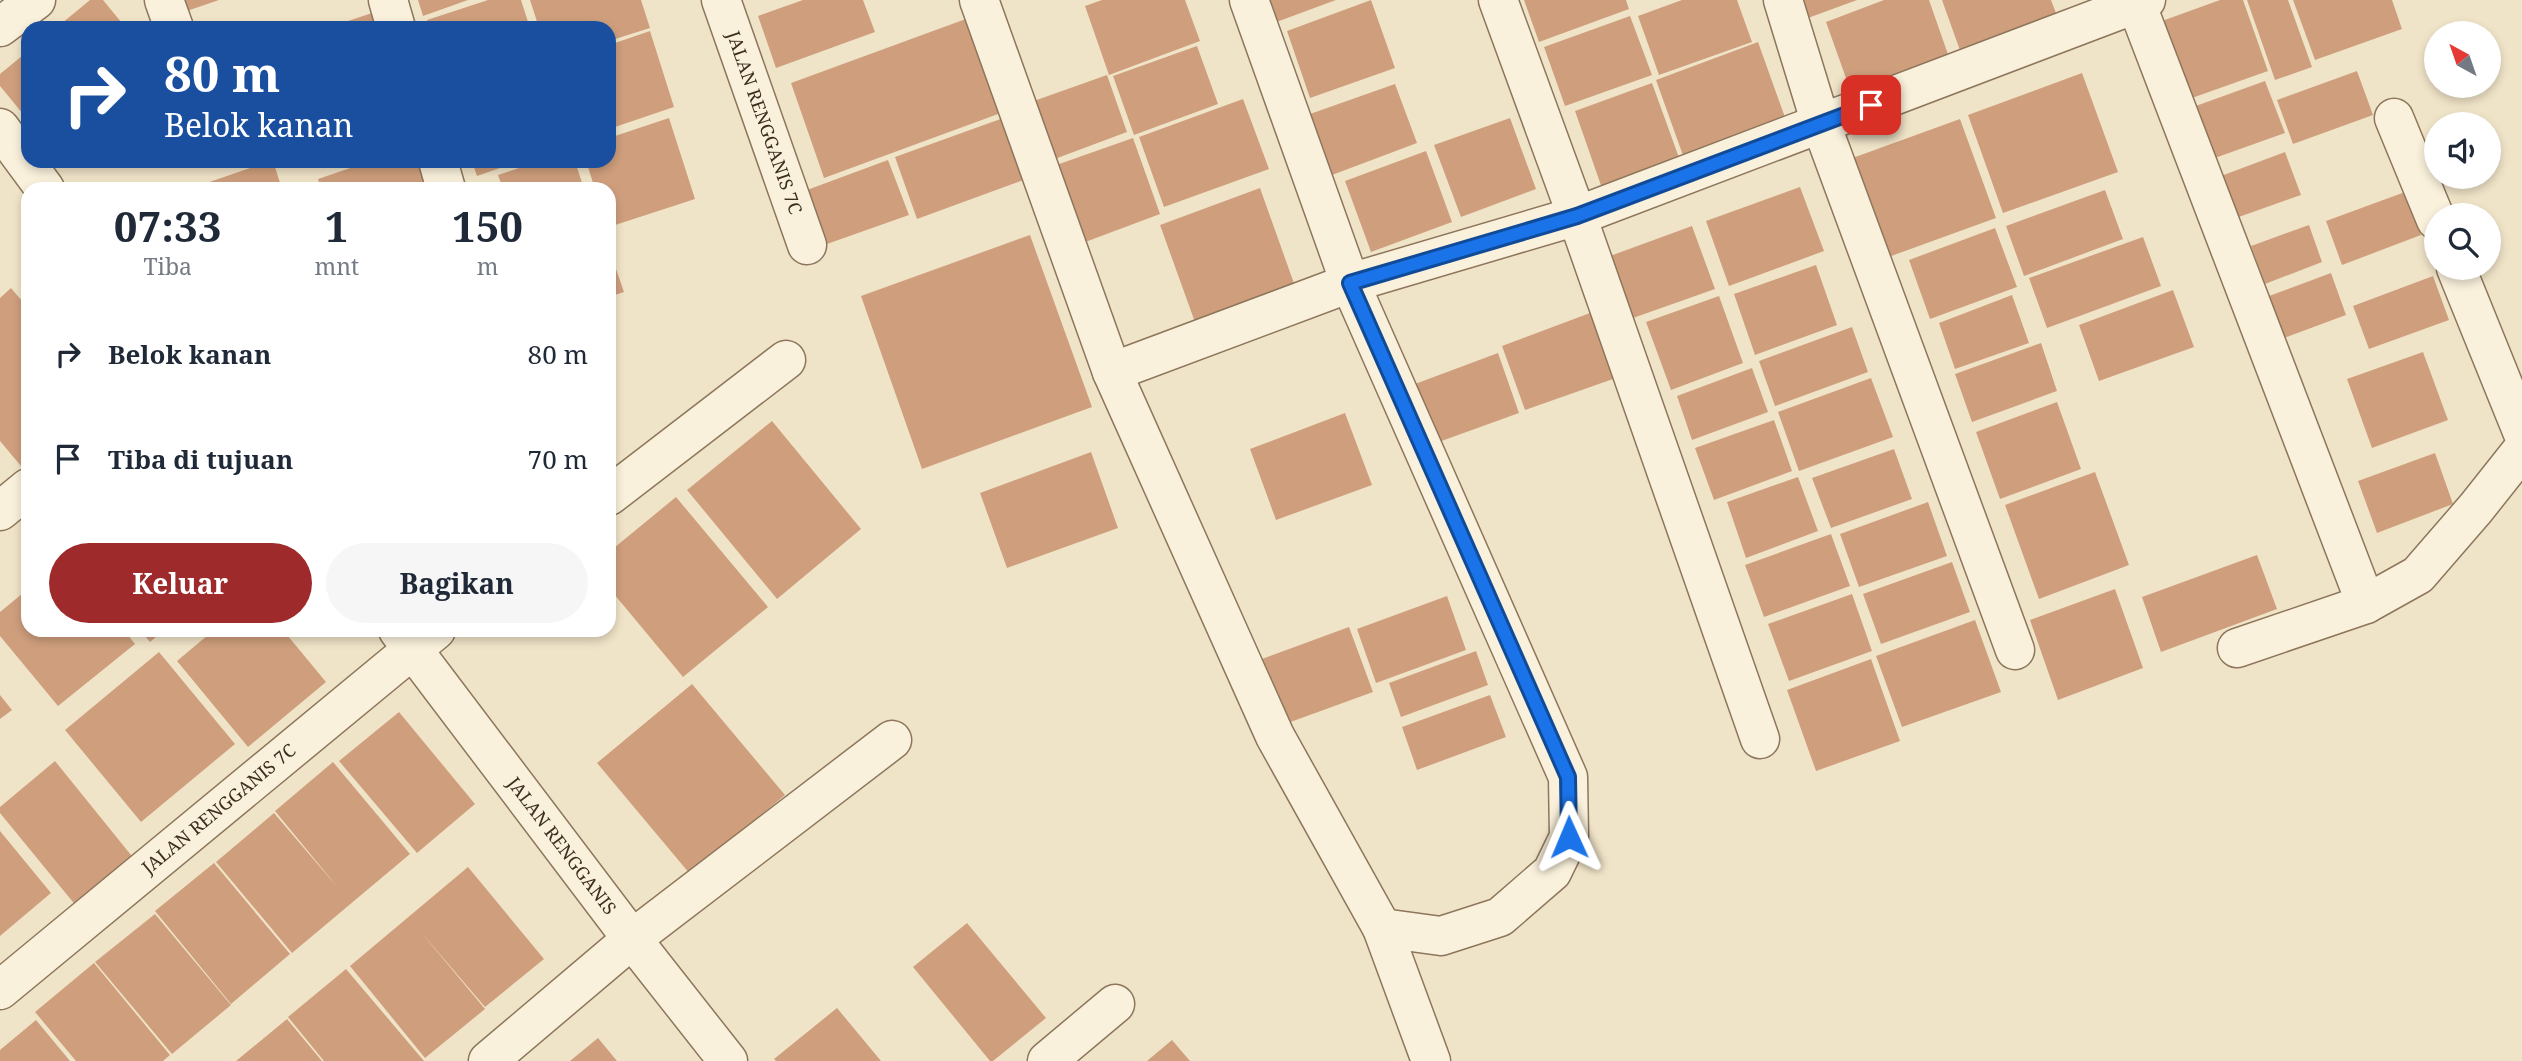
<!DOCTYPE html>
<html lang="id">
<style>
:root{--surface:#fff;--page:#f6f6f7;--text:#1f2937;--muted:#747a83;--accent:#9e2a2b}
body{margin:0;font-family:"Noto Serif",serif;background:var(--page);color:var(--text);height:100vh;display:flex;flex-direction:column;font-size:26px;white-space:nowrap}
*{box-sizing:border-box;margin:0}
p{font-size:23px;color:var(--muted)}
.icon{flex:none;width:38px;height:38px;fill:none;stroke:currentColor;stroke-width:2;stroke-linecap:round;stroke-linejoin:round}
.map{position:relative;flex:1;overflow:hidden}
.panel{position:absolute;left:21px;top:182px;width:595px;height:455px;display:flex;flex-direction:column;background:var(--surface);border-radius:21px;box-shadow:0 4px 10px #0003}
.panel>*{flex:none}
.top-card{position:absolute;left:21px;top:21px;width:595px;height:147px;border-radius:21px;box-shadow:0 4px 10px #0003;background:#1a4fa0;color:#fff;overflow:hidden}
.needle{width:46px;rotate:320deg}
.buttons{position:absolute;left:2424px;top:21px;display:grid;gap:14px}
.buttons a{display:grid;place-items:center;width:77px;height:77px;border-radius:50%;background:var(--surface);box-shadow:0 4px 10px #0003;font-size:35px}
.pin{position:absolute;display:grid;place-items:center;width:60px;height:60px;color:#fff;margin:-30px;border-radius:14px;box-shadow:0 4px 10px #0006}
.me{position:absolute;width:77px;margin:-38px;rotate:359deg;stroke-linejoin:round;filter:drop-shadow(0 0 5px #0008)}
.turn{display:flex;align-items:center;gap:24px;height:147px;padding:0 28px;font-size:32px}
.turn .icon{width:91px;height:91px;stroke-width:2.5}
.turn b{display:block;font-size:49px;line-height:60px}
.eta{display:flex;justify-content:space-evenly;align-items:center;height:119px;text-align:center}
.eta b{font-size:42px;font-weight:700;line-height:49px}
.cta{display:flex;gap:14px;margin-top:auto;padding:14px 28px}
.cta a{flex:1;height:80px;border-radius:42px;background:var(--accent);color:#fff;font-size:28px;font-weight:700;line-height:80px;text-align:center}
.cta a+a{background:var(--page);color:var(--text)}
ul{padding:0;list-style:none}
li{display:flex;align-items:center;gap:21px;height:105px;padding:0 28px}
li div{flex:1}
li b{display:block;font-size:26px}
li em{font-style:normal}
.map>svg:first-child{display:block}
</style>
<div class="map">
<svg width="2522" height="1061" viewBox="0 0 2522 1061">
<rect width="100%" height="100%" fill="#f0e4c8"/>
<path fill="#cf9f7d" d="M 90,0 L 103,0 L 126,28 L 56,28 Z
M 174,0 L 219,0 L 178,14 Z
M 418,0 L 468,0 L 423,16 Z
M 488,0 L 521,0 L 530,28 L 429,28 L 427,20 Z
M 530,0 L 641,0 L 650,28 L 609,41 L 609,28 L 539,28 Z
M 803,0 L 863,0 L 875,32 L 776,68 L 758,16 Z
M 1102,0 L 1185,0 L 1200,41 L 1109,75 L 1085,6 Z
M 1263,0 L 1336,0 L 1271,24 Z
M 1371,0 L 1395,68 L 1310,98 L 1287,31 Z
M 1524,0 L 1626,0 L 1629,9 L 1539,42 Z
M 1682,0 L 1737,0 L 1752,42 L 1659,75 L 1638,16 Z
M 1801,0 L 1857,0 L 1808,18 Z
M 1884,0 L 1929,0 L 1950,60 L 1852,95 L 1826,22 Z
M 1942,0 L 2051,0 L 2059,21 L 1962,56 Z
M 2220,0 L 2243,0 L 2268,71 L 2189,99 L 2162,21 Z
M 2247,0 L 2288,0 L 2312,67 L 2275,80 Z
M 2293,0 L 2392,0 L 2402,29 L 2315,60 Z
M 375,12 L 380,28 L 327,28 Z
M 974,16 L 1009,110 L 824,178 L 791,83 Z
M 1630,16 L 1652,75 L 1565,106 L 1544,47 Z
M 650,31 L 674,107 L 609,129 L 609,45 Z
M 1758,42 L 1787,123 L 1685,161 L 1656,80 Z
M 1197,46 L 1218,104 L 1134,135 L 1113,76 Z
M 28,51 L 28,120 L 0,86 L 0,74 Z
M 2357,71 L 2373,115 L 2293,144 L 2277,100 Z
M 2082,73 L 2118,172 L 2003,213 L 1968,115 Z
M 1107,75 L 1127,132 L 1052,160 L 1031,102 Z
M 2265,81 L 2285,133 L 2212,159 L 2193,107 Z
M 1652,83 L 1682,166 L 1604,194 L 1575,111 Z
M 1395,84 L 1417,143 L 1332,175 L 1310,114 Z
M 1243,99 L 1269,169 L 1164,207 L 1139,137 Z
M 1006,117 L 1029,178 L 917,219 L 895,157 Z
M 669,118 L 695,199 L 609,227 L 609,189 L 595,189 L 586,161 L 609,161 L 609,138 Z
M 1510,118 L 1536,189 L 1461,217 L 1434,145 Z
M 1960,119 L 1996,218 L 1883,259 L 1847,160 Z
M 1133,138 L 1160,214 L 1072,247 L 1045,169 Z
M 1426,151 L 1452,222 L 1371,252 L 1345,181 Z
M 2285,152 L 2301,195 L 2236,218 L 2221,176 Z
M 888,160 L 909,215 L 827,244 L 807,190 Z
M 271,161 L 273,161 L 282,189 L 189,189 Z
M 371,161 L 418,161 L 427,189 L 321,189 L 318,179 Z
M 472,161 L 520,161 L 477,176 Z
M 540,161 L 575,161 L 584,189 L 503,189 L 498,175 Z
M 1800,187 L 1824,251 L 1729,286 L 1706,221 Z
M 1260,188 L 1296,289 L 1196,325 L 1160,225 Z
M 2105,190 L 2123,239 L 2024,276 L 2006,226 Z
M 2405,192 L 2421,235 L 2342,265 L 2326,221 Z
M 2309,225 L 2322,262 L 2265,284 L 2251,246 Z
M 1692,226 L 1715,289 L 1633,318 L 1610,256 Z
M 1995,228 L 2017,287 L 1930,319 L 1909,260 Z
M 1030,235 L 1092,407 L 922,469 L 861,296 Z
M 2143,237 L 2161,286 L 2047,328 L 2029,278 Z
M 609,249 L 624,292 L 609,297 Z
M 1816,265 L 1837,325 L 1755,355 L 1734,294 Z
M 2331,273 L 2346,315 L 2284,338 L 2269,296 Z
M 2433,276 L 2449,320 L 2369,349 L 2353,306 Z
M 11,288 L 28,308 L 28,470 L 26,472 L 0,441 L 0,298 Z
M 2173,290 L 2194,347 L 2099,381 L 2079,325 Z
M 2012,295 L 2029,343 L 1955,369 L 1939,323 Z
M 1719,296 L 1743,363 L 1671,390 L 1646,322 Z
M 1590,313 L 1613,379 L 1525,410 L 1502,346 Z
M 1852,327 L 1868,372 L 1775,406 L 1759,361 Z
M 2041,343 L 2057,391 L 1972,422 L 1955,374 Z
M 2423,352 L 2448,420 L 2372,448 L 2347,379 Z
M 1498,353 L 1519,413 L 1436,443 L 1415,384 Z
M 1752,368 L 1768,412 L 1692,440 L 1677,396 Z
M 1871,378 L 1893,437 L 1799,471 L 1778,412 Z
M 2057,402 L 2081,469 L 2000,499 L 1976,432 Z
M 1345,413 L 1372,485 L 1276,520 L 1250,449 Z
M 1774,420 L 1792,471 L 1714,500 L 1695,448 Z
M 772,421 L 861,529 L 777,599 L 687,490 Z
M 1894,449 L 1912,499 L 1831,528 L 1812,478 Z
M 1091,452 L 1118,528 L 1007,568 L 980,493 Z
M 2435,453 L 2453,504 L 2377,533 L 2358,481 Z
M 2095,472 L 2129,565 L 2039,599 L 2005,505 Z
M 1798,477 L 1818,531 L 1746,558 L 1727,502 Z
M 676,497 L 768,607 L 683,677 L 609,588 L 609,552 Z
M 1928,502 L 1947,556 L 1859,587 L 1840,534 Z
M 1831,534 L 1850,586 L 1764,617 L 1745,565 Z
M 2257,555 L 2277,609 L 2161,652 L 2142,597 Z
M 1952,562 L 1970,612 L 1881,644 L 1863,594 Z
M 28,589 L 28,630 L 124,630 L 135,644 L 58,706 L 0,636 L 0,612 Z
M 2115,589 L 2143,668 L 2058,700 L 2030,620 Z
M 1852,594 L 1872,651 L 1789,681 L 1768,624 Z
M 1447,596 L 1466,650 L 1376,683 L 1357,629 Z
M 1975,620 L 2001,692 L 1902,727 L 1876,656 Z
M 1349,627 L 1373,692 L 1285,724 L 1262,659 Z
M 140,630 L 164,630 L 150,642 Z
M 214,630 L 283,630 L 326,682 L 248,747 L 177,661 Z
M 1476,651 L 1488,685 L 1401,717 L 1389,683 Z
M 159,652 L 235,744 L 141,822 L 65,730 Z
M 1871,659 L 1900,741 L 1816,771 L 1787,690 Z
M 692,684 L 785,795 L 690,874 L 597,763 Z
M 0,695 L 12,710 L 0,719 Z
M 1490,695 L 1506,737 L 1417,770 L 1402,727 Z
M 399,712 L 475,804 L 417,853 L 339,761 Z
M 55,761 L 135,860 L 77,907 L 0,813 L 0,807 Z
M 333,762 L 410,854 L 292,953 L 216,862 L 274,813 L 339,889 L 275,811 Z
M 0,831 L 51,893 L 0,936 Z
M 214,863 L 290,954 L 231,1004 L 155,911 Z
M 468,867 L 544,959 L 485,1007 L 420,931 L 485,1009 L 425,1058 L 350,966 Z
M 155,914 L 231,1005 L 172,1054 L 95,962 Z
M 967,923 L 1046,1018 L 993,1061 L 990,1061 L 913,967 Z
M 94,963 L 170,1055 L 163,1061 L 76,1061 L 35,1012 Z
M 346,969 L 424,1061 L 324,1061 L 288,1017 Z
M 837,1008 L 881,1061 L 776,1061 L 774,1059 Z
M 287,1019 L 322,1061 L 236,1061 Z
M 36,1020 L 70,1061 L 0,1061 L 0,1050 Z
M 598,1038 L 617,1061 L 570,1061 Z
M 1172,1040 L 1190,1061 L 1147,1061 Z"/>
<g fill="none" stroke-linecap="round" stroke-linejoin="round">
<g stroke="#8d765c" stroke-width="41">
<g id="minor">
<path d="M 164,0 L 174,28"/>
<path d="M 388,0 L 396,28"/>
<path id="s1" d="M 721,0 L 807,245"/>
<path d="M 979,0 L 1112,372 L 1275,736 L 1382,928 L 1431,1061"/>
<path d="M 1249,0 L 1350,283 L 1568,777 L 1569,837 L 1552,872 L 1500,917 L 1441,936 L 1382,928"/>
<path d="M 1498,0 L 1577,216 L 1760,739"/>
<path d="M 1783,0 L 1821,124 L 2015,650"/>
<path d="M 2136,3 L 2366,604"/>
<path d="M 0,27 L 36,0"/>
<path d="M 2394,118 L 2436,220"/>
<path d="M 0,128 L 45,189"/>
<path d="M 438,161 L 446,189"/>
<path d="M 2456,268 L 2522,431"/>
<path d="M 1112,372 L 1350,283 L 1577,216 L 2146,0"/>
<path d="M 609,496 L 786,360"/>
<path d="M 0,511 L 28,488"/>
<path id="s2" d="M 398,630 L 632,939 L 728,1061"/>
<path d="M 2237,648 L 2366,604 L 2418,575 L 2476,508 L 2522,450"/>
<path id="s3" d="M 0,990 L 436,630"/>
<path d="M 488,1061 L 632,939 L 892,740"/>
<path d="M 1047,1061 L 1115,1004"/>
</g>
</g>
<use href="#minor" stroke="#faf1dc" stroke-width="38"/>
</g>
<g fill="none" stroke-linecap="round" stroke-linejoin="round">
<g stroke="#114b97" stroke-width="18">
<path id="route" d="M 1569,837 L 1568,777 L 1350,283 L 1577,216 L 1871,105"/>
</g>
<use href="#route" stroke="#1a73e8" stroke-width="12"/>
</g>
<g text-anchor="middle" stroke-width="7" stroke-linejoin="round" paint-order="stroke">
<g font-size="18" fill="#3d2e20" stroke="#f7eed8">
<text dy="6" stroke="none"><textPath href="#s1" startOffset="130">JALAN RENGGANIS 7C</textPath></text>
<text dy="6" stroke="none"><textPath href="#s3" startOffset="284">JALAN RENGGANIS 7C</textPath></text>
<text dy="6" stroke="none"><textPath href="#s2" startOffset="271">JALAN RENGGANIS</textPath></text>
</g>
</g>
</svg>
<div class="buttons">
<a><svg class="needle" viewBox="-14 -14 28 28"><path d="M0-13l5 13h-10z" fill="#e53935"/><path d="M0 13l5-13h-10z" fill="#747a83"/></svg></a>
<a><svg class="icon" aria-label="sound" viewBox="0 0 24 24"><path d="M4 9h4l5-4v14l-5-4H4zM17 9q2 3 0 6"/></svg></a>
<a><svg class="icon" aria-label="search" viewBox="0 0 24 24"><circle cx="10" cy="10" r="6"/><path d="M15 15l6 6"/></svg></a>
</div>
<div class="pin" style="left:1871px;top:105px;background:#d93025"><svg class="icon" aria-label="arrive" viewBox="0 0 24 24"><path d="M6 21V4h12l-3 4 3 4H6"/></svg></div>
<svg class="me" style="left:1569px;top:837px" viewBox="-20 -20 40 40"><path d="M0-17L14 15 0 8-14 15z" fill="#1a73e8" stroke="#fff" stroke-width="4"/></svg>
<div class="top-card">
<div class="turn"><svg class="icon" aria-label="right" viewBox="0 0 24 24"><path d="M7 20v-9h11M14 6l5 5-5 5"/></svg><div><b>80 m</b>Belok kanan</div></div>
</div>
<section class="panel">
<div class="eta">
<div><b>07:33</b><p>Tiba</p></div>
<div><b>1</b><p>mnt</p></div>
<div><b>150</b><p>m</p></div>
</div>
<ul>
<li><svg class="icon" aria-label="right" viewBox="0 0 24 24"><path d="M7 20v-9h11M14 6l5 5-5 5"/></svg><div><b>Belok kanan</b></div><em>80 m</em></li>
<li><svg class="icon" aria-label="arrive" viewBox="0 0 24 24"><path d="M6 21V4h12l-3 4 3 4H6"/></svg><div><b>Tiba di tujuan</b></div><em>70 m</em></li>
</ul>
<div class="cta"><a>Keluar</a><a>Bagikan</a></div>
</section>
</div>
